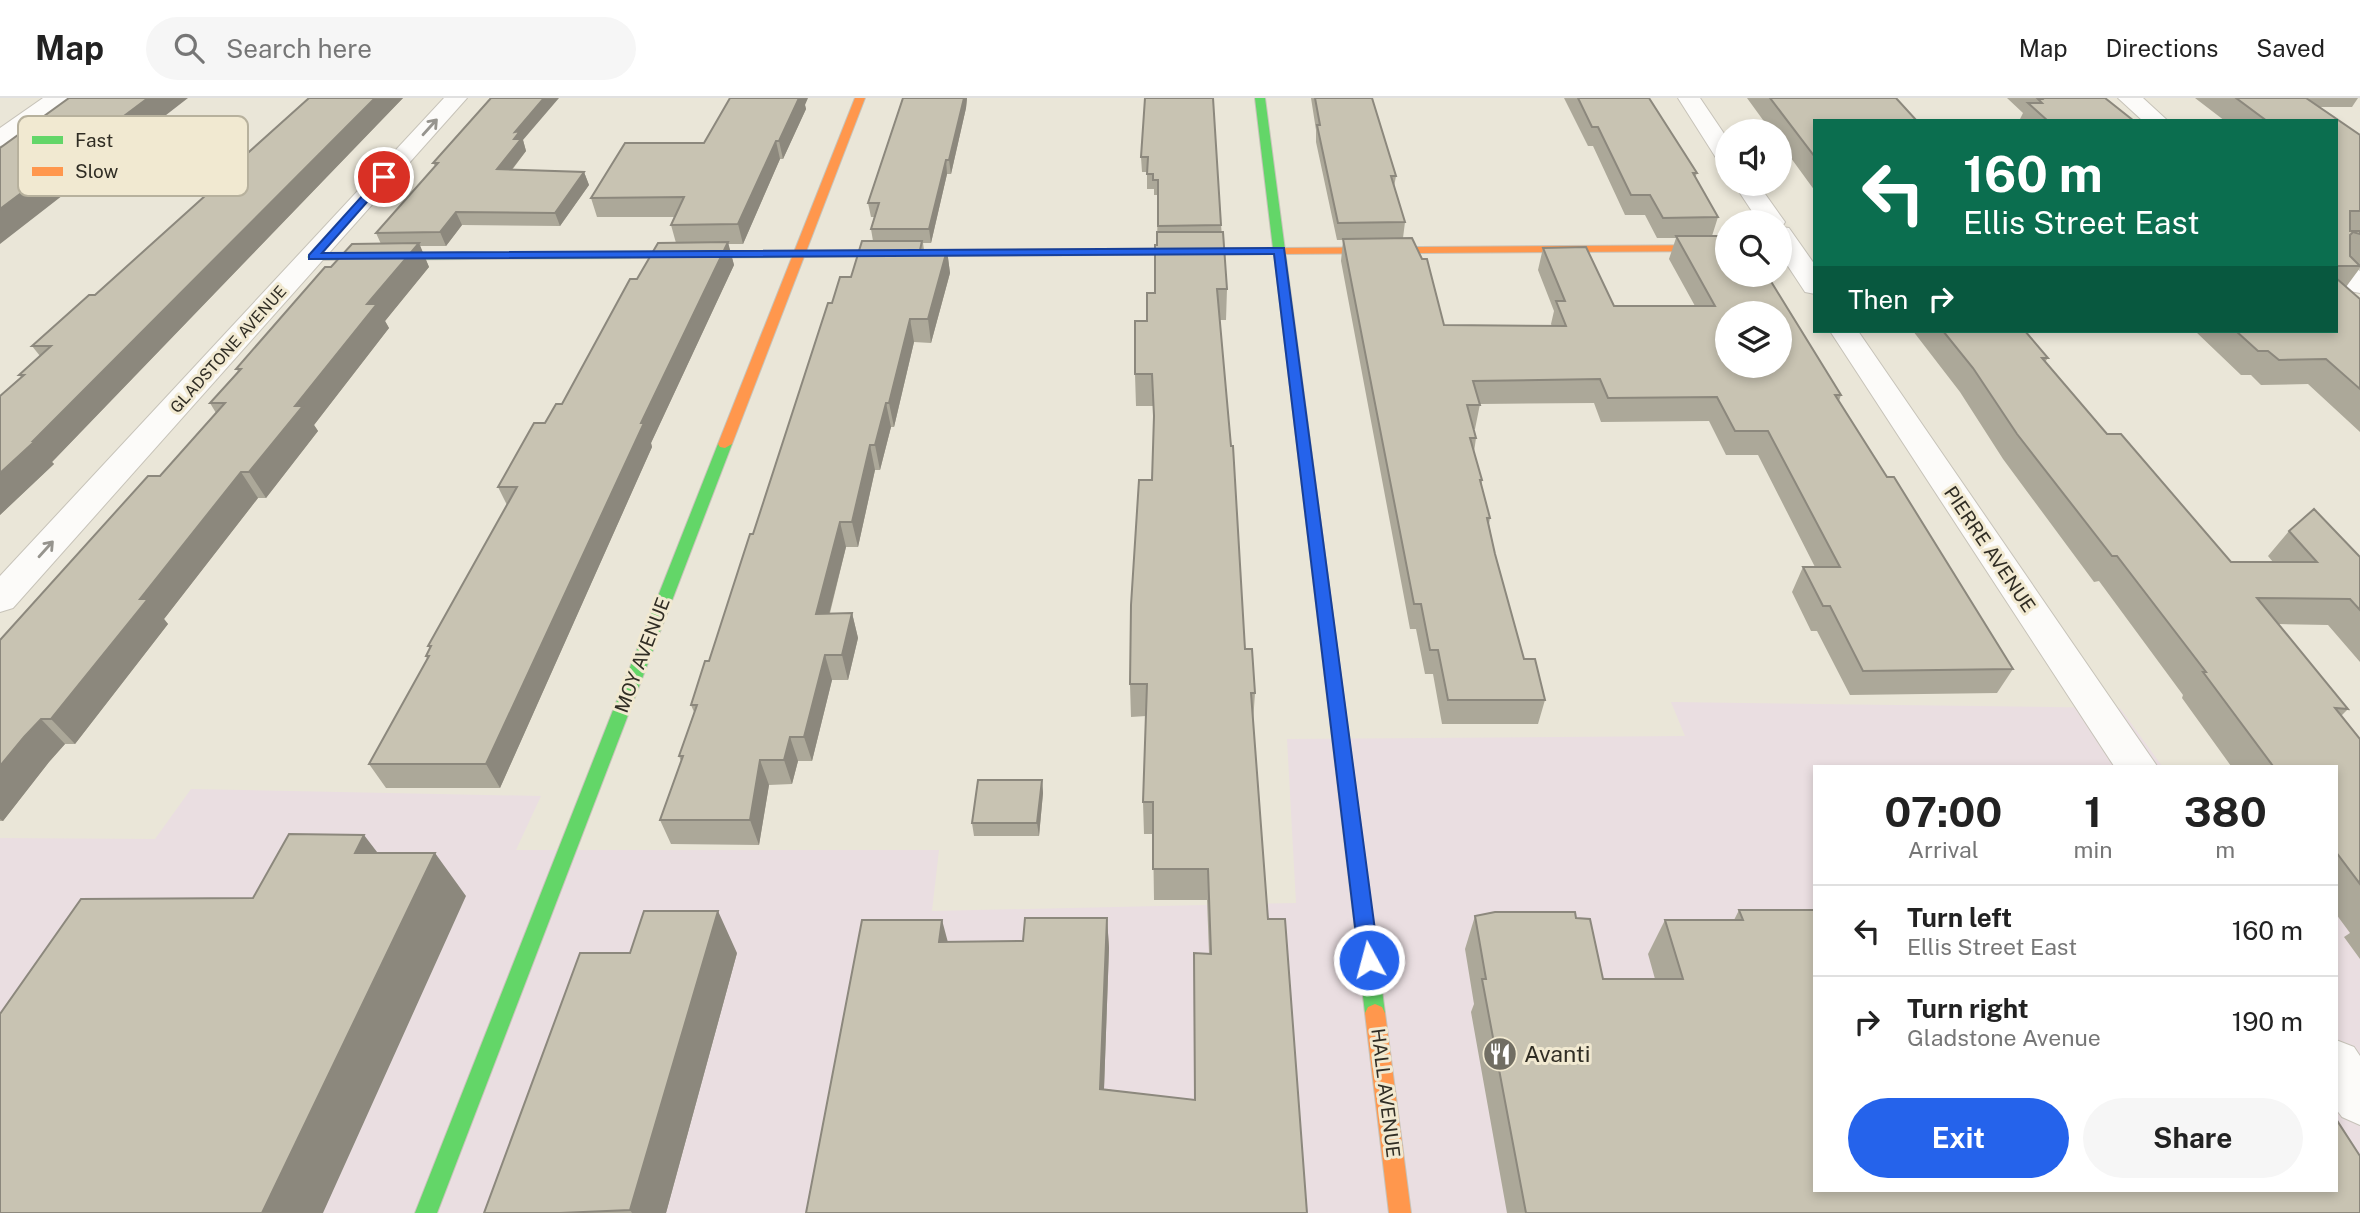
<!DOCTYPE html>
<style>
:root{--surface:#fff;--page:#f6f6f6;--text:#222;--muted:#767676;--line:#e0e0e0;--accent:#2563eb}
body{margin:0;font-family:"Public Sans",sans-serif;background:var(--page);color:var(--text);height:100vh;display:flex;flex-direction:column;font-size:26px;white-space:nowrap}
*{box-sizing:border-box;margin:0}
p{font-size:23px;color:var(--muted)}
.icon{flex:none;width:38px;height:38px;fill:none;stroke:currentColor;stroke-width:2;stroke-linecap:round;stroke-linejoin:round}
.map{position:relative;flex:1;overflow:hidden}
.side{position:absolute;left:1813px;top:667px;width:525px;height:427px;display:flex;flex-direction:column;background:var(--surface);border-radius:0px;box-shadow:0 4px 10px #0003}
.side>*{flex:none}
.hud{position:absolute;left:1813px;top:21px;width:525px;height:214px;border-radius:0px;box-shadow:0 4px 10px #0003;background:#0b6e4f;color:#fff;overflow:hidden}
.tools{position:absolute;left:1715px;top:21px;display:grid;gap:14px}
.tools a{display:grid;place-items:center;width:77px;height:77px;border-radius:50%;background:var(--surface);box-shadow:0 4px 10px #0003;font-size:35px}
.pin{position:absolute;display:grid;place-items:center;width:60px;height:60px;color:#fff;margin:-30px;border:4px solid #fff;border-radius:50%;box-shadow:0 2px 7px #0007}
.me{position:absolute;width:77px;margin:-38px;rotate:353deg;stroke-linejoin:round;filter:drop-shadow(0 0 5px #0008)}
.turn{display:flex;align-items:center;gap:24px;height:147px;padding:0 35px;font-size:32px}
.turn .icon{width:91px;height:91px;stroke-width:2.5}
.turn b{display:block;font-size:49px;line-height:60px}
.then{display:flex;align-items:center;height:66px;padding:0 35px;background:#0003;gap:14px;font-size:26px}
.eta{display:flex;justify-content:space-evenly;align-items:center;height:119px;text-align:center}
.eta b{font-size:42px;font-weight:700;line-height:49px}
.primary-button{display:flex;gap:14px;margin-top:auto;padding:14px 35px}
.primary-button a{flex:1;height:80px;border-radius:42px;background:var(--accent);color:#fff;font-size:28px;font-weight:700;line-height:80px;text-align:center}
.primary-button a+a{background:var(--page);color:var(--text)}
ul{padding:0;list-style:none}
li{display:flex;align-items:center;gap:21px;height:91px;padding:0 35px;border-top:2px solid var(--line)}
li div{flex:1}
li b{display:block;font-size:26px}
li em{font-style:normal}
header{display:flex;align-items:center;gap:42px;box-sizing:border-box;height:98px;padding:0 35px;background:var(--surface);border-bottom:2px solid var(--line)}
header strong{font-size:33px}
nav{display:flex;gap:38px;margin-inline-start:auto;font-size:24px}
.search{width:490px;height:63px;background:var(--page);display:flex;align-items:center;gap:18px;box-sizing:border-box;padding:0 24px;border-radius:38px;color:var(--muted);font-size:26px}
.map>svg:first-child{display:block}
</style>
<header>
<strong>Map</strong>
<div class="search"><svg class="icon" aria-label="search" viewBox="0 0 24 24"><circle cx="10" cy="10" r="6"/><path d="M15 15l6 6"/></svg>Search here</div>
<nav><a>Map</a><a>Directions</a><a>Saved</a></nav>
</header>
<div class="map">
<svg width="2360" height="1115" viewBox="0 0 2360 1115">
<rect width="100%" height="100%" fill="#eae6d8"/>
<path fill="#eadee1" d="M 1671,604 L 2120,610 L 2162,668 L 1815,668 L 1815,1092 L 2336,1092 L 2336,799 L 2360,799 L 2360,1115 L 0,1115 L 0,740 L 155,741 L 191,691 L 541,698 L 516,752 L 939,752 L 932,813 L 1296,805 L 1287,641 L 1685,638 Z"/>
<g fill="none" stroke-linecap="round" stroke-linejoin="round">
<g stroke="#c7c3b9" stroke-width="2">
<path id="street" d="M 43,0 L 69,0 L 8,46 L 0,48 L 0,30 Z
M 444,0 L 467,0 L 13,510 L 0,514 L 0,478 Z
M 1678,0 L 1700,0 L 1727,40 L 1727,65 L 1718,63 Z
M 2118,0 L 2143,0 L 2168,23 L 2143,23 Z
M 1734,86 L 1758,86 L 1785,124 L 1782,129 L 1789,130 L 1815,167 L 1815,196 L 1805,194 L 1780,156 L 1780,124 L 1759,124 Z
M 2336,160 L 2346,162 L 2360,173 L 2360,195 L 2350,193 L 2336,182 Z
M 1830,233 L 1858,233 L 2157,668 L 2114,668 Z
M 2336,942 L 2354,949 L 2360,958 L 2360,1027 L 2342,1019 L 2336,1011 Z"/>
</g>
<g stroke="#c7c3b9" stroke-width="2">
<path id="fast" d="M 1255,0 L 1265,0 L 1385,915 L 1382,921 L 1375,924 L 1368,921 L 1365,915 L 1274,156 L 313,162 L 307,159 L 313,156 L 1273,150 Z
M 725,342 L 732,346 L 437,1115 L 415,1115 L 718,346 Z"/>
</g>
<g stroke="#c7c3b9" stroke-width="2">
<path id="slow" d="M 855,0 L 865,0 L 732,346 L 725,350 L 720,349 L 718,346 Z
M 1727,147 L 1727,153 L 1279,156 L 1274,153 L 1279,150 Z
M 1375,906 L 1382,909 L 1385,915 L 1411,1115 L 1389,1115 L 1365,915 L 1368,909 Z"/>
</g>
<use href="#street" fill="#fcfbf9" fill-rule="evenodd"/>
<use href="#fast" fill="#63d668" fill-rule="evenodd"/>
<use href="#slow" fill="#ff974d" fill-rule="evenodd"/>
</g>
<path fill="#aca899" d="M 309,0 L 403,0 L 52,364 L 54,366 L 0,417 L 0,298 L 21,279 L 19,277 L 40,258 L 32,248 L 95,197 L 223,82 L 221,79 Z
M 903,0 L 967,0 L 966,10 L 951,76 L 947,76 L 931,145 L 923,145 L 924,152 L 947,152 L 950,175 L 931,245 L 914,244 L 894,329 L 891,329 L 880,372 L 875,372 L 858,449 L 846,449 L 830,515 L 852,515 L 858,540 L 848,582 L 832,582 L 812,663 L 798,663 L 792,686 L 769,687 L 759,747 L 671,746 L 660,722 L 681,663 L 679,658 L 694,614 L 691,607 L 709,563 L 832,205 L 851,179 L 873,143 L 871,131 L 874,119 L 871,119 L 868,105 Z
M 1145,0 L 1221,127 L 1227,191 L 1226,222 L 1220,222 L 1245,551 L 1255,595 L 1253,624 L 1268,821 L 1307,1115 L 806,1115 L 947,844 L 1023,843 L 1107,820 L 1109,850 L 1104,991 L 1194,1002 L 1194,855 L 1209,855 L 1207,802 L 1154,802 L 1153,736 L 1144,736 L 1143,704 L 1146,618 L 1131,619 L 1130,586 L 1152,382 L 1154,330 L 1153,308 L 1136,308 L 1135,276 L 1147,223 L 1155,195 L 1157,147 L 1158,97 L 1154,97 L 1154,91 L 1147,91 L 1147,74 L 1142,74 L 1141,59 Z
M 1311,0 L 1372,0 L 1396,78 L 1394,89 L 1405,124 L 1403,140 L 1444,227 L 1552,228 L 1551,226 L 1554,213 L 1538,172 L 1543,150 L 1614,208 L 1695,208 L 1669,161 L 1676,140 L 1657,140 L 1645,117 L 1625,117 L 1593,48 L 1588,48 L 1564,0 L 1649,0 L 1697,75 L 1695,80 L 1718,119 L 1712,138 L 1841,297 L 1839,303 L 1887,379 L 2013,571 L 1997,595 L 1850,597 L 1817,533 L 1811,533 L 1792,494 L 1803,469 L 1815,469 L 1758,357 L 1726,357 L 1709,323 L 1601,324 L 1594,305 L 1480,306 L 1475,331 L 1474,331 L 1476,340 L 1474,354 L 1482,382 L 1481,388 L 1490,420 L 1489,426 L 1495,456 L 1524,561 L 1545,602 L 1538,626 L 1442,626 L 1433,576 L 1425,576 L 1416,531 L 1410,531 L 1341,163 L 1343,142 L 1337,142 L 1316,44 L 1316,32 Z
M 1747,0 L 1896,0 L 1815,23 L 1815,93 L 1780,45 L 1780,33 L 1771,33 Z
M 2007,0 L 2105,0 L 2134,23 L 2019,23 L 2023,15 Z
M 2195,0 L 2358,0 L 2352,9 L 2319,9 L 2360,37 L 2360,170 L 2346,189 L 2360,201 L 2360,334 L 2308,286 L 2261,287 L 2251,277 L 2241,277 L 2195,233 L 2336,233 L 2336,23 L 2225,23 Z
M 805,7 L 806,11 L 783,61 L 780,61 L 743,146 L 728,146 L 734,167 L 651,345 L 652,349 L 500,690 L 386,690 L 369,666 L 427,561 L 426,558 L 430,551 L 428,548 L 507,407 L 498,389 L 545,325 L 562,306 L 637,181 L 676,145 L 671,127 L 674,119 L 597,119 L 591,100 L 704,45 Z
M 523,42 L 526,53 L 512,72 L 584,74 L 589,87 L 560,128 L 462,127 L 446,148 L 420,148 L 429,169 L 385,223 L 389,230 L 314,327 L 318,333 L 266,400 L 258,400 L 164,521 L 168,526 L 75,646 L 65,646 L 49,664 L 3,723 L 0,723 L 0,542 L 160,378 L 216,315 L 210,305 L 238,273 L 236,271 L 331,169 L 381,146 L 376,135 L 435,68 L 433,65 Z
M 1913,233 L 2025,233 L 2048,260 L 2045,264 L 2107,336 L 2231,464 L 2273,464 L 2268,458 L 2289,433 L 2360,459 L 2360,564 L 2328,527 L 2278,526 L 2348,611 L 2341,618 L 2360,641 L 2360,861 L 2344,839 L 2350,835 L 2336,816 L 2336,668 L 2231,668 L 2182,600 L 2183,597 L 2099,483 L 2094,484 L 2003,361 L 1960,294 Z
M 1042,682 L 1043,695 L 1039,738 L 974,738 L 972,725 Z
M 1739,812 L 1815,812 L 1815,1092 L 2360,1115 L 1507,1115 L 1471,914 L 1474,906 L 1465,851 L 1475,818 L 1576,820 L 1603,881 L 1655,881 L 1648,856 L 1665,822 L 1734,822 Z
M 737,855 L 666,1115 L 484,1115 Z"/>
<path fill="#8c887d" d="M 148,0 L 188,0 L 0,146 L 0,111 Z
M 375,0 L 403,0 L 52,364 L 54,366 L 0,417 L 0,375 Z
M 544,0 L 559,0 L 523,42 L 526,53 L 502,84 L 497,71 L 514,41 L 515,34 Z
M 799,0 L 808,0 L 805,7 L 806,11 L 783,61 L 779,43 Z
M 964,0 L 967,0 L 966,10 L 951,76 L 949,62 Z
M 776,43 L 780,61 L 743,146 L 738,126 Z
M 946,62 L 947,76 L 931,145 L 929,131 Z
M 584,74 L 589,87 L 560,128 L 555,115 Z
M 456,114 L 462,127 L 446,148 L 440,134 Z
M 728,144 L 734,167 L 651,345 L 652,349 L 500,690 L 486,666 L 641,325 Z
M 419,145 L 429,169 L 385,223 L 389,230 L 314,327 L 318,333 L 266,400 L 249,374 L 367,206 Z
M 947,152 L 950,175 L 931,245 L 928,221 Z
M 910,221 L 914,244 L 894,329 L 889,305 Z
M 886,305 L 891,329 L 880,372 L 875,347 Z
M 870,347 L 875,372 L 858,449 L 852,424 Z
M 241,374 L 258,400 L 164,521 L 168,526 L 75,646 L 51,621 L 140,501 Z
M 840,424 L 846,449 L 823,540 L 816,516 Z
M 852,515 L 858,540 L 848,582 L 842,557 Z
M 825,557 L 832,582 L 812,663 L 804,639 Z
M 41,621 L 65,646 L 49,664 L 3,723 L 0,721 L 0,668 L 24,639 Z
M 790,639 L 798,663 L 792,686 L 784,662 Z
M 760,662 L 769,687 L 759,747 L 750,722 Z
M 1042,682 L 1043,695 L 1039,738 L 1037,725 Z
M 364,737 L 397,780 L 355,755 Z
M 435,755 L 466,798 L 323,1115 L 262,1115 Z
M 718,813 L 737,855 L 666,1115 L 632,1115 L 630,1112 Z
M 1107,820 L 1109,850 L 1103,1019 L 1100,991 Z
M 942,822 L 950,852 L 939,844 Z"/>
<path fill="#c8c3b2" stroke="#8c887d" stroke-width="2" fill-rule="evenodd" d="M 69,0 L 148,0 L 0,111 L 0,50 Z
M 309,0 L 375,0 L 33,343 L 35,343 L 0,375 L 0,298 L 24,277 L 19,277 L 51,248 L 32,248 L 89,197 L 95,197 L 226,79 L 221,79 Z
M 491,0 L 544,0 L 515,34 L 520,33 L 514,41 L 521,41 L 497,71 L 584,74 L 555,115 L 456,114 L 440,134 L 376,135 L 438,65 L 433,65 Z
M 730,0 L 799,0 L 779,43 L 776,43 L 738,126 L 671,127 L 684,99 L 591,100 L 625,45 L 704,45 Z
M 903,0 L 964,0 L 949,62 L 946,62 L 929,131 L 871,131 L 879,105 L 868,105 Z
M 1145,0 L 1213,0 L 1221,127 L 1158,128 L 1158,82 L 1153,82 L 1153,76 L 1147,76 L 1148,59 L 1141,59 Z
M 1315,0 L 1372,0 L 1396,78 L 1391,78 L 1405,124 L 1338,125 L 1317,27 L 1320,27 Z
M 1578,0 L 1649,0 L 1697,75 L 1693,75 L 1718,119 L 1663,120 L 1650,97 L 1631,97 L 1598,29 L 1592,29 Z
M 1770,0 L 1896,0 L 1917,23 L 1815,23 L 1815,59 Z
M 2041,0 L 2105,0 L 2134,23 L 2048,23 L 2028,5 L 2042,5 L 2038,1 L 2042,1 Z
M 2236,0 L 2306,0 L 2360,37 L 2360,113 L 2350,113 L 2350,133 L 2360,133 L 2360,136 L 2353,134 L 2350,137 L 2350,158 L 2360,168 L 2336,168 L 2336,23 L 2267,23 Z
M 1157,134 L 1223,134 L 1227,191 L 1217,191 L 1231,348 L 1233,348 L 1245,551 L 1252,551 L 1255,595 L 1251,595 L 1268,821 L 1285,821 L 1307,1115 L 806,1115 L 862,822 L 942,822 L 939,844 L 1023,843 L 1025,820 L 1107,820 L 1100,991 L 1195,1002 L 1194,855 L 1211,856 L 1208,771 L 1153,771 L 1153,704 L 1143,704 L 1147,586 L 1130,586 L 1131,507 L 1139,382 L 1152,382 L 1154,318 L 1152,276 L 1135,276 L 1135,223 L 1147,223 L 1147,195 L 1155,195 L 1155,147 L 1157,147 Z
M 1676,138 L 1727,138 L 1727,177 L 1767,177 L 1841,297 L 1835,297 L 1887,379 L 1894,379 L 2013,571 L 1863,573 L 1830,508 L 1823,508 L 1803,469 L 1840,469 L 1768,333 L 1735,333 L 1717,299 L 1608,300 L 1600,281 L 1473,283 L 1480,307 L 1467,307 L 1476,340 L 1470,340 L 1482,382 L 1480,382 L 1490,420 L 1487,420 L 1495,456 L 1524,561 L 1535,561 L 1545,602 L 1448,602 L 1438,552 L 1430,552 L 1421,506 L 1414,506 L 1343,141 L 1412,140 L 1422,161 L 1427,161 L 1444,227 L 1566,228 L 1556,203 L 1565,203 L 1543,150 L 1586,149 L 1614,208 L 1715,208 ZM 1727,215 L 1780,215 L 1780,268 L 1727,268 Z
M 862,143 L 922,143 L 920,152 L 947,152 L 928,221 L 910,221 L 889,305 L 886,305 L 875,347 L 870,347 L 852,424 L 840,424 L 816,516 L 852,515 L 842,557 L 825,557 L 804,639 L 790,639 L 784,662 L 760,662 L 750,722 L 660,722 L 683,658 L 679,658 L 697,607 L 691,607 L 705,563 L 709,563 L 750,436 L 753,436 L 828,205 L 832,205 L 840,179 L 851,179 Z
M 728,144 L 641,325 L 644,325 L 486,666 L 369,666 L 429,558 L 426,558 L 431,548 L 428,548 L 517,389 L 498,389 L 534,325 L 545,325 L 556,306 L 562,306 L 630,181 L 637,181 L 658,145 Z
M 419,145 L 367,206 L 377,206 L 295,308 L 303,308 L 249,374 L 241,374 L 140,501 L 148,501 L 51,621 L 41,621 L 24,639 L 0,668 L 0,542 L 148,378 L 160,378 L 225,305 L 210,305 L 241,271 L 236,271 L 325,169 L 331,169 L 352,146 Z
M 2336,180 L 2360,201 L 2360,291 L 2326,261 L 2279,262 L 2268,253 L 2258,253 L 2236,233 L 2336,233 Z
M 1943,233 L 2025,233 L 2048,260 L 2042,260 L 2107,336 L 2121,336 L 2231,464 L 2317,464 L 2289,433 L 2314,411 L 2360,459 L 2360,512 L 2350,501 L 2257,500 L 2348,611 L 2335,610 L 2360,641 L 2360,786 L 2336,754 L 2336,668 L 2273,668 L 2203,574 L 2206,574 L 2117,458 L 2112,458 L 2017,336 L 1973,270 Z
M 978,682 L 1042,682 L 1037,725 L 972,725 Z
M 289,736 L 364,737 L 355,755 L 435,755 L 262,1115 L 0,1115 L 0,916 L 81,801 L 253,800 Z
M 1739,812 L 1815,812 L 1815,1092 L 2336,1092 L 2336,1021 L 2360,1058 L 2360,1115 L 1526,1115 L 1482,881 L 1486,881 L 1475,818 L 1495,814 L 1575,814 L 1576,820 L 1590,821 L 1603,881 L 1683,881 L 1665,822 L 1743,822 Z
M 644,813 L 718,813 L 630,1112 L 560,1115 L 484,1115 L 580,855 L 630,855 Z"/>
<defs><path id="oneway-shaft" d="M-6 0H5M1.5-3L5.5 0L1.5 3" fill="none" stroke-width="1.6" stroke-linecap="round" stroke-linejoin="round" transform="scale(1.75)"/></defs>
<g stroke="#96948e">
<use href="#oneway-shaft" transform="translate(430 29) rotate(-48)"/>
<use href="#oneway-shaft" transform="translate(46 451) rotate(-48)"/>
</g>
<path fill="#2563eb" stroke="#184099" stroke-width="2" d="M 381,77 L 389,79 L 322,155 L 1284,150 L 1379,862 L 1376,868 L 1369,870 L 1362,868 L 1359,862 L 1274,156 L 309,161 L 309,157 Z"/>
<defs>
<g id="restaurant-disc" transform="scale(1.75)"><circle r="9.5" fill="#716e63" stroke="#f1e9d1"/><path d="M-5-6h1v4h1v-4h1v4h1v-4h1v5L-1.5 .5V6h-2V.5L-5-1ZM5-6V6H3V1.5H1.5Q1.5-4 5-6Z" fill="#fff"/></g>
</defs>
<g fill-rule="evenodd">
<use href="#restaurant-disc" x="1500" y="956"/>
</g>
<g text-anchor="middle" stroke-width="6" stroke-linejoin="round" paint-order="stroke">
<g font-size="16" fill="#302d24" stroke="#f1e9d1">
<text transform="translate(228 251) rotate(-48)" y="6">GLADSTONE AVENUE</text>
</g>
<g font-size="19" fill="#302d24" stroke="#f1e9d1">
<text transform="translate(1990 451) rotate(56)" y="7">PIERRE AVENUE</text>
<text transform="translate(642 557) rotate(-69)" y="7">MOY AVENUE</text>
<text transform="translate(1386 995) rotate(83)" y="7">HALL AVENUE</text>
</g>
<g font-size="23" fill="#302d24" stroke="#f1e9d1" text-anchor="start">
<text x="1524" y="964">Avanti</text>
</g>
</g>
<rect x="18" y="18" width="230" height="80" rx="10" fill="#f1e9d1" stroke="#b7b19d" stroke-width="2"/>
<rect x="32" y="38" width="31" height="8" fill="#63d668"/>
<rect x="32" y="69" width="31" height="9" fill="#ff974d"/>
<g font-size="19" fill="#302d24">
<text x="75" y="49">Fast</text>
<text x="75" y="80">Slow</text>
</g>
</svg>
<div class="tools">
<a><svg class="icon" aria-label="sound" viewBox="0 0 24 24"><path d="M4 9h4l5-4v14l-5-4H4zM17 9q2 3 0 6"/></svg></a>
<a><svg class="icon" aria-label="search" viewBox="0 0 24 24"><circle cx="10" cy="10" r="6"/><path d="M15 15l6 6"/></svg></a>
<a><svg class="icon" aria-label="layers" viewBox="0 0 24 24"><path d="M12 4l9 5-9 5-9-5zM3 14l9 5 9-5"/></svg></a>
</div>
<div class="pin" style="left:384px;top:79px;background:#d93025"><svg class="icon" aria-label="arrive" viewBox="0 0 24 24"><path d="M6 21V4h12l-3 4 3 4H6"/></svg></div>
<svg class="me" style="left:1369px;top:862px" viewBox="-20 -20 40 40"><circle r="17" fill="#2563eb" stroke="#fff" stroke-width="3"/><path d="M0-11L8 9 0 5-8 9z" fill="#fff"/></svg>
<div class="hud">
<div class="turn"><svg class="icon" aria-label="left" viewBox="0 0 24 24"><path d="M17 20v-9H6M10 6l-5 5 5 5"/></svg><div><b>160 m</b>Ellis Street East</div></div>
<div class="then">Then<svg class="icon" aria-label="right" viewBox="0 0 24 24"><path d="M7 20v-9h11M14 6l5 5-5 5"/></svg></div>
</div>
<section class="side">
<div class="eta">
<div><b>07:00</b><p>Arrival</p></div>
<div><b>1</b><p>min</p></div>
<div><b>380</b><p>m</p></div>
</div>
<ul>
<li><svg class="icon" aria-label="left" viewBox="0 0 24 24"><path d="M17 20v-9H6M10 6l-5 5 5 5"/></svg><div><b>Turn left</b><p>Ellis Street East</p></div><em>160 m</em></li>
<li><svg class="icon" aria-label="right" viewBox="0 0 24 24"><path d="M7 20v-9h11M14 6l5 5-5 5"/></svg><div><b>Turn right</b><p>Gladstone Avenue</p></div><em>190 m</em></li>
</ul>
<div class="primary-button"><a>Exit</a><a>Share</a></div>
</section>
</div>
